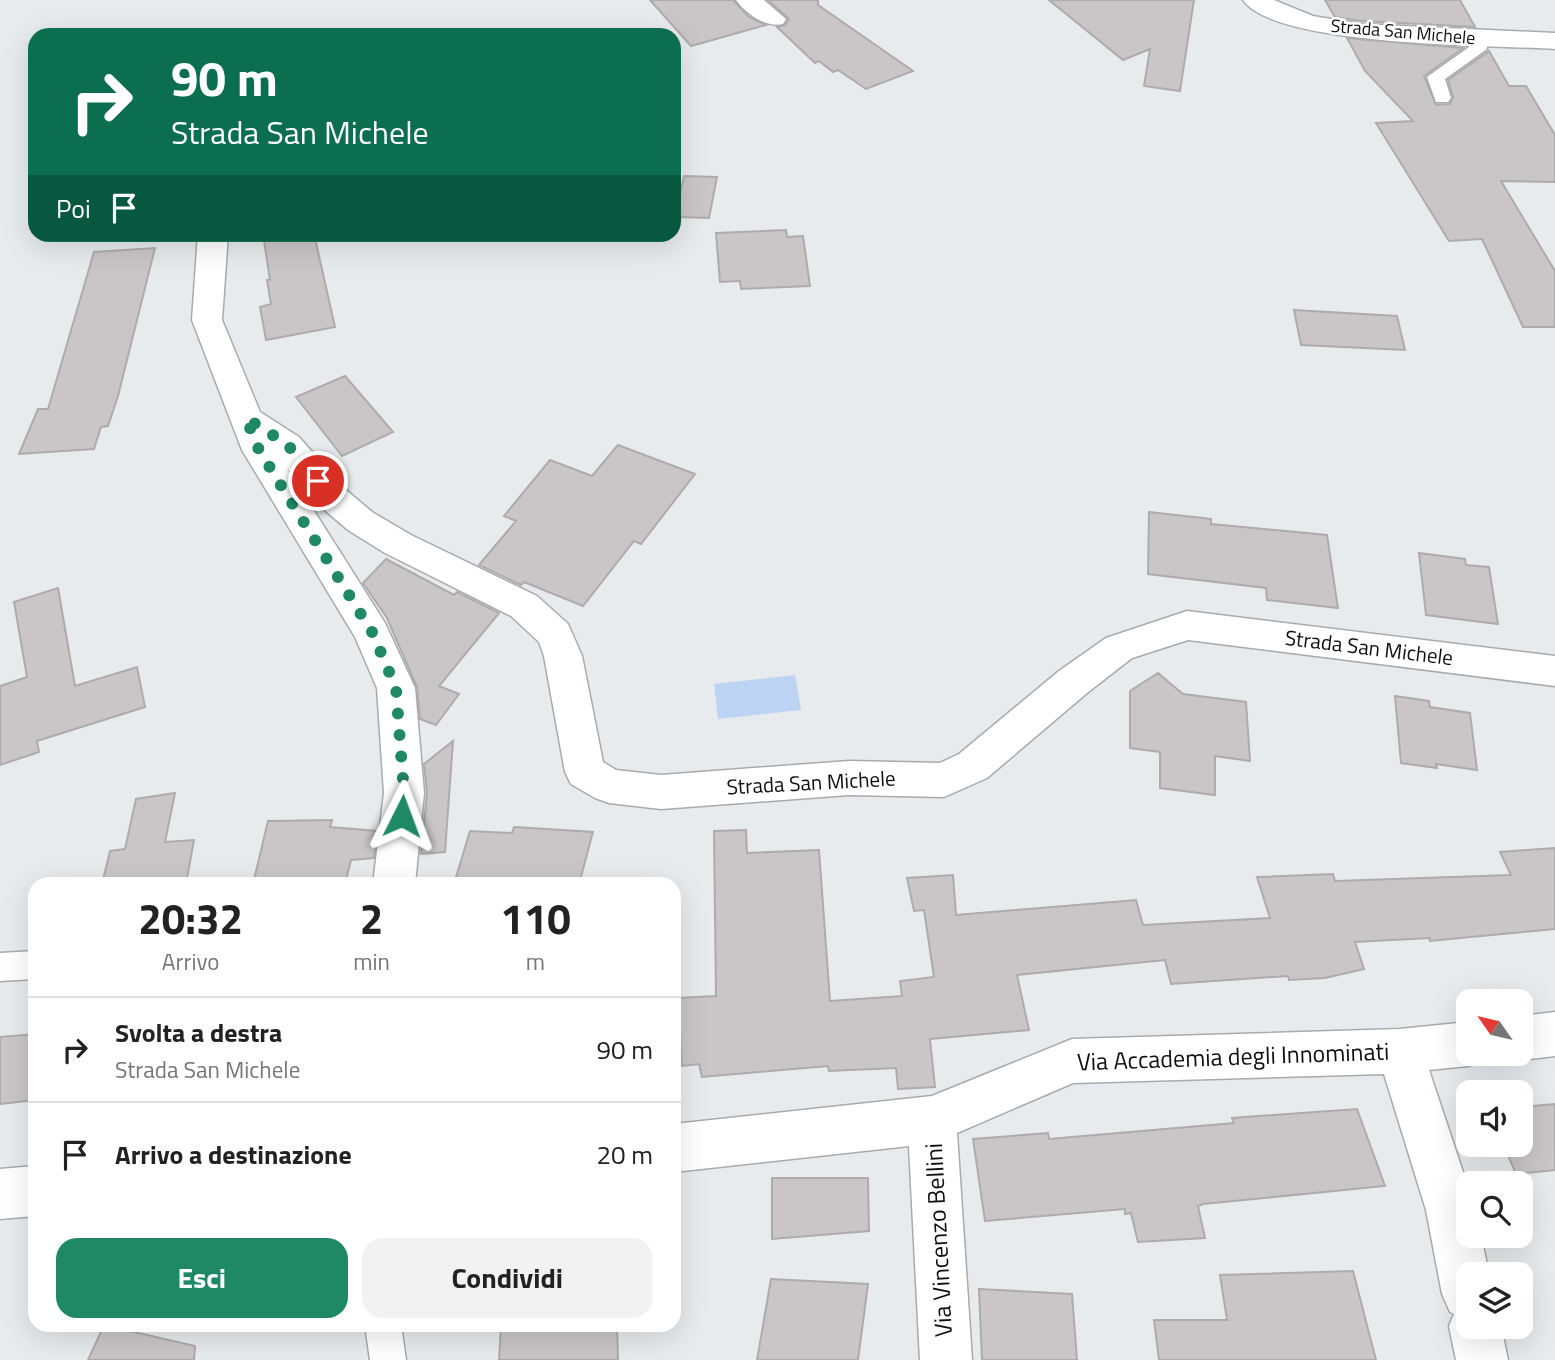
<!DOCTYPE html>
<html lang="it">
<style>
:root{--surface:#fff;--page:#f2f2f2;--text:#222;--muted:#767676;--line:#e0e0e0;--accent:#1f8865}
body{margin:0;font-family:"Titillium Web",sans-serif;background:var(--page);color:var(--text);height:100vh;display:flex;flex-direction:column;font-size:26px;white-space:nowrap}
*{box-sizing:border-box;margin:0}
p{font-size:23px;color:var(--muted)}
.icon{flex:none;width:38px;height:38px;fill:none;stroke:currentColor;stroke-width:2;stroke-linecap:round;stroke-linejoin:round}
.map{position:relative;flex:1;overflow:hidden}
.panel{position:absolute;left:28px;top:877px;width:653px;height:455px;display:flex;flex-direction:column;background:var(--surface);border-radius:21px;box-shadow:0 7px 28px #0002}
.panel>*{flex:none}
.banner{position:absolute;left:28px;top:28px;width:653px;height:214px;border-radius:21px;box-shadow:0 7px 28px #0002;background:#0b6e4f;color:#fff;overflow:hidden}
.needle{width:46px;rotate:304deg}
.buttons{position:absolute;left:1456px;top:989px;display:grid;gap:14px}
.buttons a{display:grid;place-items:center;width:77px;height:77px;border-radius:14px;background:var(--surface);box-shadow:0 7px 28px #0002;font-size:35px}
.pin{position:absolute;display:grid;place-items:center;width:60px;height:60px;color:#fff;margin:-30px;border:4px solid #fff;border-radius:50%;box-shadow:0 2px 7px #0007}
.me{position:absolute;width:77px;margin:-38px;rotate:3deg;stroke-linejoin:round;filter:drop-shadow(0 0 5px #0008)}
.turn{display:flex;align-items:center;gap:24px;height:147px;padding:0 28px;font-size:32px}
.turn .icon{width:91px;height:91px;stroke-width:2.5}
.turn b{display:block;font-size:49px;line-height:60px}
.then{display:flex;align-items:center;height:66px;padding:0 28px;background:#0003;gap:14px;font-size:26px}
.eta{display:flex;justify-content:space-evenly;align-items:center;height:119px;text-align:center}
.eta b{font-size:42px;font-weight:700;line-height:49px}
.cta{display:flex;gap:14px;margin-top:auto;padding:14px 28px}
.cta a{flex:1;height:80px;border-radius:21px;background:var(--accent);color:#fff;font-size:28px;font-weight:700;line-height:80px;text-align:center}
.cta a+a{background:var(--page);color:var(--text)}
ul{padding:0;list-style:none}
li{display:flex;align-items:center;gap:21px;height:105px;padding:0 28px;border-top:2px solid var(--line)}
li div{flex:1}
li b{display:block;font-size:26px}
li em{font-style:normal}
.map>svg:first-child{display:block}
</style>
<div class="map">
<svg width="1555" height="1360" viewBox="0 0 1555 1360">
<rect width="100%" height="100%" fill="#e7ebed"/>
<path fill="#bcd3f3" d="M 795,675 L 801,710 L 718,719 L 714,684 Z"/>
<path fill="#cac6c7" stroke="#afabac" stroke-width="2" d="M 650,0 L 733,0 L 749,17 L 766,25 L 691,46 Z
M 768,0 L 818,0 L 818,5 L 913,71 L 866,89 L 838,70 L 833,72 L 819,61 L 815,63 L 777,27 L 785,25 L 789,19 Z
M 1049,0 L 1194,0 L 1180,91 L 1144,86 L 1150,49 L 1123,60 Z
M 1325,0 L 1460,0 L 1475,27 L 1361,21 L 1335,17 Z
M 1347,38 L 1463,48 L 1424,76 L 1436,105 L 1450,104 L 1453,97 L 1448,80 L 1489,51 L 1509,86 L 1526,86 L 1555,135 L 1555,182 L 1501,181 L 1555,271 L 1555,327 L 1523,327 L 1482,239 L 1449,241 L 1376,123 L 1413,121 L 1365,71 Z
M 684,176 L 717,177 L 709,218 L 675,217 Z
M 786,230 L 787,237 L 803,236 L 810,286 L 741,289 L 740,281 L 720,282 L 716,233 Z
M 263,234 L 314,234 L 335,327 L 266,340 L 260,307 L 271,304 L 267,280 L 270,280 Z
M 155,248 L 118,396 L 108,426 L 101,427 L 94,449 L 19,454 L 38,409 L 48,409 L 94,252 Z
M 1294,310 L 1397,316 L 1405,350 L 1301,345 Z
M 345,376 L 393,432 L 342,456 L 296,397 Z
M 618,445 L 695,474 L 641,544 L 634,541 L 583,606 L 524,582 L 521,585 L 479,565 L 516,521 L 504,516 L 550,460 L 592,476 Z
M 1149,512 L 1211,519 L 1211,524 L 1327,535 L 1338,608 L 1267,600 L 1266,588 L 1148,574 Z
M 1419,553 L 1465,559 L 1466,565 L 1489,567 L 1498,624 L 1426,615 Z
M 386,559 L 454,595 L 457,592 L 499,613 L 439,686 L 459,694 L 436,725 L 420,719 L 417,687 L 387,618 L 363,583 Z
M 58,588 L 75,686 L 137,667 L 145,707 L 37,741 L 39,752 L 0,765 L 0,686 L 27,677 L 14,602 Z
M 1158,673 L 1183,694 L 1246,702 L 1250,761 L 1215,756 L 1215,795 L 1160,788 L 1160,752 L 1130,748 L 1130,691 Z
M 1395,696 L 1429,701 L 1430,707 L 1470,713 L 1477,770 L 1436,764 L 1437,768 L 1401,763 Z
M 453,741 L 445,852 L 421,854 L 427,793 L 424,764 Z
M 175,793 L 165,842 L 194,840 L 186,884 L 102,884 L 110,851 L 125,849 L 136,799 Z
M 332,820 L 330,827 L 377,831 L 374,858 L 351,860 L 345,884 L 253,884 L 268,821 Z
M 514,827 L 593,832 L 579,884 L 454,884 L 470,831 L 512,833 Z
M 746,830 L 747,853 L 819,850 L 830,1001 L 902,996 L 900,981 L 934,977 L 924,910 L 914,911 L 907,878 L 953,875 L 956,915 L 1136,900 L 1143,925 L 1270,918 L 1257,877 L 1333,874 L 1335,881 L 1511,875 L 1500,852 L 1555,848 L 1555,929 L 1430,941 L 1430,938 L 1355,942 L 1364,969 L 1325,978 L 1289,980 L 1288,976 L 1171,984 L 1165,960 L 1017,975 L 1029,1030 L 930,1039 L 935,1087 L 898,1089 L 896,1068 L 829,1071 L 828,1066 L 702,1077 L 699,1064 L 682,1066 L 678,998 L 716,996 L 714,831 Z
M 35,1034 L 35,1100 L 0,1104 L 0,1037 Z
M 1555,1104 L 1555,1170 L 1516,1174 L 1503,1144 L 1521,1144 L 1521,1107 Z
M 1357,1109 L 1385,1186 L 1203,1204 L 1198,1206 L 1205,1238 L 1138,1242 L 1131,1213 L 1125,1214 L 1125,1209 L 985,1221 L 973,1139 L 1048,1133 L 1049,1139 L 1234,1123 L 1232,1118 Z
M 772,1178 L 868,1178 L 869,1231 L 772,1239 Z
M 1353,1271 L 1376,1360 L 1159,1360 L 1154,1320 L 1227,1320 L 1220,1275 Z
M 771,1279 L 868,1284 L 858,1360 L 757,1360 Z
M 979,1289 L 1072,1294 L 1077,1360 L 982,1360 Z
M 104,1325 L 195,1346 L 194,1360 L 88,1360 Z
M 501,1325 L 617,1325 L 618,1360 L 499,1360 Z"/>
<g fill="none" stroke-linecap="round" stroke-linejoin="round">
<g stroke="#a8abae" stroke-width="3">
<path id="lane" d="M 1478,34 L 1487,39 L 1487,49 L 1445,79 L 1451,98 L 1448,102 L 1436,102 L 1427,77 L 1469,47 L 1469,39 Z
M 35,951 L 35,979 L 0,981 L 0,953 Z
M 365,1325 L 401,1325 L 406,1360 L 370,1360 Z"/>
</g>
<g stroke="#a8abae" stroke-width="3">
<path id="street" d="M 736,0 L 764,0 L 786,19 L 783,24 C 766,28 746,14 736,0 Z
M 1243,0 L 1274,0 L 1313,16 L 1361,24 L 1555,33 L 1555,49 C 1496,45 1275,47 1243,0 Z
M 198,234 L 228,234 L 222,320 L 260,412 L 299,437 L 345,489 L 372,512 L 411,535 L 537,596 L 568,624 L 582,656 L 603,762 L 616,770 L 661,775 L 849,761 L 940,763 L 959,754 L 1059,671 L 1106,638 L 1187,611 L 1555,656 L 1555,686 L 1188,640 L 1132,658 L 1087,693 L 987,778 L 944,797 L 849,795 L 661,809 L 609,803 L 595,798 L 571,784 L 565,772 L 544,656 L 539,642 L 511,616 L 385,553 L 348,530 L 321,507 L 287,468 L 385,623 L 415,688 L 424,793 L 415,884 L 373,884 L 384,793 L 377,688 L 355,637 L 242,450 L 192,320 Z
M 1555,1012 L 1555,1056 L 1521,1060 L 1505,1054 L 1521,1054 L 1521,1016 Z
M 1468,1022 L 1468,1054 L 1487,1054 L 1484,1060 L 1468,1066 L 1429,1070 L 1468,1187 L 1468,1236 L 1481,1236 L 1489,1274 L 1468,1274 L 1468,1326 L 1501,1326 L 1508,1360 L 1456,1360 L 1449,1326 L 1454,1314 L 1450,1312 L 1442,1294 L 1426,1210 L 1384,1074 L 1073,1083 L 957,1133 L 972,1360 L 920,1360 L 909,1146 L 674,1172 L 674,1124 L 932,1096 L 1072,1039 L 1400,1029 Z
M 35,1166 L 35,1216 L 0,1219 L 0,1169 Z"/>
</g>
<use href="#lane" fill="#fff" fill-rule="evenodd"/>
<use href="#street" fill="#fff" fill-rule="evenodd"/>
</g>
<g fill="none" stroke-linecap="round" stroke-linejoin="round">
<path stroke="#1f8865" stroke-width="12" stroke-dasharray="0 21.6" d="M 318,481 L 287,444 L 246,418 L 259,450 L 372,632 L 396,688 L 404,793 L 402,816"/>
</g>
<g text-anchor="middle" stroke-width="5" stroke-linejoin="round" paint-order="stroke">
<g font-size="18" fill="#0f1011" stroke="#fff">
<text transform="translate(1403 32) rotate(5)" y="6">Strada San Michele</text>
</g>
<g font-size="21" fill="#0f1011" stroke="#fff">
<text transform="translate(1369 648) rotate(7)" y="7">Strada San Michele</text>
<text transform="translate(811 783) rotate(-3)" y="7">Strada San Michele</text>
</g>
<g font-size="24" fill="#0f1011" stroke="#fff">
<text transform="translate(1233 1057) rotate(-2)" y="8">Via Accademia degli Innominati</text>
<text transform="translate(939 1240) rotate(-93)" y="8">Via Vincenzo Bellini</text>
</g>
</g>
</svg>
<div class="buttons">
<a><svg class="needle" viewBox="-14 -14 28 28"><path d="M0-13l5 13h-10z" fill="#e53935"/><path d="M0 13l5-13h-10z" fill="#767676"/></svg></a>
<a><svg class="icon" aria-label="sound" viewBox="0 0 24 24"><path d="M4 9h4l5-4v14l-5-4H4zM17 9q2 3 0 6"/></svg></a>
<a><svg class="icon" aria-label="search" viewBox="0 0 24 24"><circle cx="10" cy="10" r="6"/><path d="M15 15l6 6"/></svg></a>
<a><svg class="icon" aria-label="layers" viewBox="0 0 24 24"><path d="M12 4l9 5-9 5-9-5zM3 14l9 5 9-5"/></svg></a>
</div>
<div class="pin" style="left:318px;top:481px;background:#d93025"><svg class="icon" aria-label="arrive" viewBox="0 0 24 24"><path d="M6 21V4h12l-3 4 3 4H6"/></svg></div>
<svg class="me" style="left:402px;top:816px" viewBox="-20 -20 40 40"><path d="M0-17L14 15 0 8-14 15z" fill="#1f8865" stroke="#fff" stroke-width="4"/></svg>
<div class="banner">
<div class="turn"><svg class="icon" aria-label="right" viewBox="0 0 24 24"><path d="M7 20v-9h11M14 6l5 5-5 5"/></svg><div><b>90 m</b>Strada San Michele</div></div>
<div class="then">Poi<svg class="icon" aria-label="arrive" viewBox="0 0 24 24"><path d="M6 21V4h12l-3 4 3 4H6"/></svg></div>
</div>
<section class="panel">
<div class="eta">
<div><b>20:32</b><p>Arrivo</p></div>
<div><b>2</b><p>min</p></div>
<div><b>110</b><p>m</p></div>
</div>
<ul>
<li><svg class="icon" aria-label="right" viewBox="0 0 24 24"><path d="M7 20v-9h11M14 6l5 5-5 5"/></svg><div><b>Svolta a destra</b><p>Strada San Michele</p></div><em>90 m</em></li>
<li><svg class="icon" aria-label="arrive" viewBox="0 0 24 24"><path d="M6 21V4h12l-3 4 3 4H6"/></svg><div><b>Arrivo a destinazione</b></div><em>20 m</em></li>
</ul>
<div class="cta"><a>Esci</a><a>Condividi</a></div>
</section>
</div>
